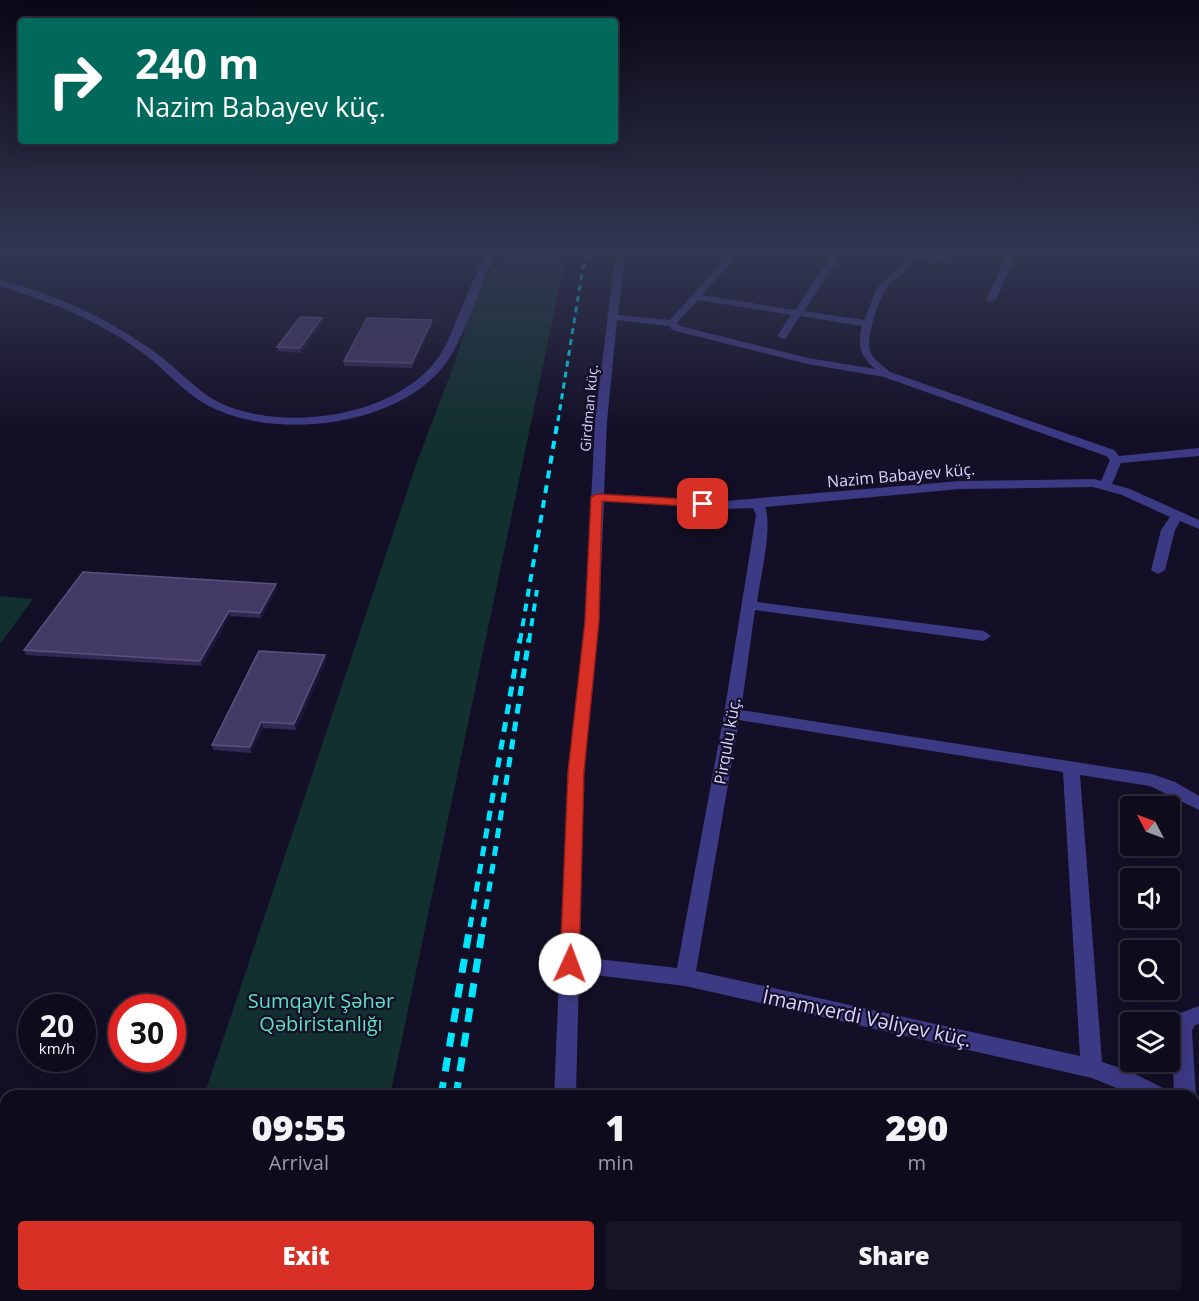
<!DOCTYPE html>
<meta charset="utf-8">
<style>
:root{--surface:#0e0b1c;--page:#171425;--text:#f1f3f6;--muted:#9b9ba3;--line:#2e2b3b;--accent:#d93025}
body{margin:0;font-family:"Open Sans",sans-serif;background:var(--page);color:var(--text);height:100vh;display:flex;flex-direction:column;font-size:22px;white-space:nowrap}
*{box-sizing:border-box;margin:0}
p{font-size:20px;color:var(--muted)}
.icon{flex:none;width:33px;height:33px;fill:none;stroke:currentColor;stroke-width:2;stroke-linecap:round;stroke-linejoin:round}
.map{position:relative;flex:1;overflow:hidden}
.details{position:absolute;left:0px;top:1090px;width:1200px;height:212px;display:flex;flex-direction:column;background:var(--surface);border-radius:18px 18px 0 0;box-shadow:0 3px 15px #0003,0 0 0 2px var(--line)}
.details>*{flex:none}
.banner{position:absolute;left:18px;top:18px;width:600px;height:126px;border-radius:6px;box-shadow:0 3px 15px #0003,0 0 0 2px var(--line);background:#00695c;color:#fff;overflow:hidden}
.needle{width:39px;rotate:311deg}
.buttons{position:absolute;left:1120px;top:796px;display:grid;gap:12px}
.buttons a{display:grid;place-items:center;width:60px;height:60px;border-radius:6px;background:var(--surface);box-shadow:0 3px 15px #0003,0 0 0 2px var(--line);font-size:30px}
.speed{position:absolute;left:18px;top:994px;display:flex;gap:12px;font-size:30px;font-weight:700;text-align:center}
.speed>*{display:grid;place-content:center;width:78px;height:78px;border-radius:50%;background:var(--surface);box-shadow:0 3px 15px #0003,0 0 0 2px var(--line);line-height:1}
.speed small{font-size:15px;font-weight:400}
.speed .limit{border:9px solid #d22;background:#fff;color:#111}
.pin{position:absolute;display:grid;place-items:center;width:51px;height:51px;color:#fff;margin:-26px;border-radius:12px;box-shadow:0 3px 9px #0006}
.me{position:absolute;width:66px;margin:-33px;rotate:2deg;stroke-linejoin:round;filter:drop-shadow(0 0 4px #0008)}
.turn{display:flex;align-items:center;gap:21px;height:126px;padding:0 18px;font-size:27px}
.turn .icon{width:78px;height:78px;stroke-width:2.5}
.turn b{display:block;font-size:42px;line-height:51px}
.eta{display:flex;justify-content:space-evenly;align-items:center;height:102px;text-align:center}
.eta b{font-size:36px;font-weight:800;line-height:42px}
.action{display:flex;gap:12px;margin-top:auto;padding:12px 18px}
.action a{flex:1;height:69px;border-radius:6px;background:var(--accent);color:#fff;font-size:24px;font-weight:800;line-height:69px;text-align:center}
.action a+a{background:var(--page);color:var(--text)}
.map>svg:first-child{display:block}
</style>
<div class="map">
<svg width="1199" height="1301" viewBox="0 0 1199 1301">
<rect width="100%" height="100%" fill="#130f26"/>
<path fill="#12302f" d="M 503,251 L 567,251 L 390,1096 L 204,1096 L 418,459 L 455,362 L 476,294 L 501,259 Z
M 0,596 L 33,599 L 0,644 Z
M 0,1174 L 6,1175 L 6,1296 L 348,1296 L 347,1301 L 0,1301 Z"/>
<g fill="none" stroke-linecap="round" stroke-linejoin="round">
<path fill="#3d3a85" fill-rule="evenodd" d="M 487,251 L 495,251 C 481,284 464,341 443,367 C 394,427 277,440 211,407 C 185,394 166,370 143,353 C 99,321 52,302 0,286 L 0,280 C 57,295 108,318 156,353 C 177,368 196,391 220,403 C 283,432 390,418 435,362 C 446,349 452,330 459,314 C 468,293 477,272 487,251 Z
M 620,251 L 628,251 L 623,272 L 618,315 L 670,320 L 732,251 L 741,251 L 702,295 L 795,310 L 835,251 L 843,251 L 804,311 L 864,320 L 877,288 L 900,267 L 907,256 L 889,251 L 911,251 L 948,257 L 948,261 L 945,262 L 915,257 C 909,271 896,277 887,288 C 878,300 866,337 870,351 C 873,360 884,366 890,372 L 1114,450 L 1119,456 L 1199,448 L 1199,456 L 1121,463 L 1112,484 L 1130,489 L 1199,520 L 1199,529 L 1180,521 L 1175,530 L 1165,570 L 1158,574 L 1151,570 L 1161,530 L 1170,517 L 1122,495 L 1093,487 L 960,489 L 765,507 C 773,527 760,579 757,602 L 984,631 L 991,636 L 984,641 L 755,610 L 741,710 L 1152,774 L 1175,782 L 1199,796 L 1199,810 L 1150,786 L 1080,775 L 1102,1062 L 1127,1070 L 1165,1089 L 1168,1096 L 1136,1096 L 1092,1078 L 685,986 L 579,973 L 576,1096 L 554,1096 L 568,772 L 585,621 L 595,422 L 613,272 ZM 698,300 L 791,315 L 777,336 L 782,339 L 786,338 L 800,316 L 862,326 C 857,345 860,356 875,369 L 808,358 L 680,326 L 677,323 ZM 617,320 L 669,326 L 672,330 L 808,364 L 884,377 L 1106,456 L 1110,460 L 1101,481 L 1094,479 L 960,481 L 725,501 L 604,494 L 607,422 ZM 604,501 L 725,509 L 753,508 L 756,515 L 724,714 L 677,968 L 580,957 L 584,772 L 599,621 ZM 739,720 L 1063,772 L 1080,1056 L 696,971 Z
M 1009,251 L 1017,251 L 996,300 L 988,302 L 986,300 Z
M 1124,251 L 1142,251 L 1143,253 L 1139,256 Z
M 1199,1006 L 1199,1024 L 1195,1025 L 1192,1031 L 1196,1096 L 1194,1100 L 1194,1096 L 1174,1096 L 1172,1031 L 1180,1013 Z
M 1194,1109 L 1199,1111 L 1199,1136 L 1194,1134 Z
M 546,1296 L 572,1296 L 572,1301 L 546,1301 Z"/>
<path stroke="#00e5ff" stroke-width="3" stroke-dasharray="6 5" stroke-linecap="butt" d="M 558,421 L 582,273 L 588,251"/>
<path stroke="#00e5ff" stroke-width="4" stroke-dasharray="8 7" stroke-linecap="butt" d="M 520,641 L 558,419
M 529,641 L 537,590"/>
<path stroke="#00e5ff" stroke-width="5" stroke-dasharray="10 8" stroke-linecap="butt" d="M 470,927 L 520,639
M 483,927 L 529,639"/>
<path stroke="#00e5ff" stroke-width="7" stroke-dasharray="14 11" stroke-linecap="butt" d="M 441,1096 L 470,926
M 456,1096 L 483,926
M 406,1301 L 407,1296
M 423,1301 L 424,1296"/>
</g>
<path fill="#312854" d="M 432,320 L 432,325 L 412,368 L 344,366 L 344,361 Z
M 323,323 L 301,353 L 278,351 L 277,347 Z
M 277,589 L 261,618 L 230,616 L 202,666 L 26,655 L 24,650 Z
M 325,655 L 326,661 L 296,730 L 263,728 L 251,753 L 213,750 L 212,745 Z"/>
<path fill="#1d163a" d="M 322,318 L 323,323 L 301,353 L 300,348 Z
M 432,320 L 432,325 L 412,368 L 412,363 Z
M 276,584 L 277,589 L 261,618 L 260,613 Z
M 229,611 L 230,616 L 202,666 L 200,661 Z
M 325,655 L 326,661 L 296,730 L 294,724 Z
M 261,722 L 263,728 L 251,753 L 250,747 Z"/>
<path fill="#433a66" stroke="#5a527e" stroke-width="1.5" d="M 300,317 L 322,318 L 300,348 L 277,347 Z
M 367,318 L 432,320 L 412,363 L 344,361 Z
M 83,572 L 276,584 L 260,613 L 229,611 L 200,661 L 24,650 Z
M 259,651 L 325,655 L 294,724 L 261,722 L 250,747 L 212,745 Z"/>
<linearGradient id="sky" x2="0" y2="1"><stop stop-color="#0a0815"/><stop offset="0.58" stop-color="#333752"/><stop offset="1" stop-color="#333752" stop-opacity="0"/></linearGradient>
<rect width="1199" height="433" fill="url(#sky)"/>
<path fill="#d93025" stroke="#8d1f18" stroke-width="1.5" d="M 597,494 L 703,500 L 708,504 L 703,507 L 602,501 L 599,621 L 584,772 L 579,964 L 576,969 L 570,971 L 563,969 L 560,964 L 568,772 L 585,621 L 591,497 Z"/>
<g text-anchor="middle" stroke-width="4.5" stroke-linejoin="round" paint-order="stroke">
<g font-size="14" fill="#d9d4ff" stroke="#130f26">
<text transform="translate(589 408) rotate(-85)" y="5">Girdman küç.</text>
</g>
<g font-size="16" fill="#d9d4ff" stroke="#130f26">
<text transform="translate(901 475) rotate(-5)" y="6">Nazim Babayev küç.</text>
<text transform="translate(727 741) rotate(-80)" y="6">Pirqulu küç.</text>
</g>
<g font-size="20" fill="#5fe0c0" stroke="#130f26">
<text x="321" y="1008">Sumqayıt Şəhər<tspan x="321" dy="23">Qəbiristanlığı</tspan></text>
</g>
<g font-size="20" fill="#d9d4ff" stroke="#130f26">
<text transform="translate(867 1018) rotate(12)" y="7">İmamverdi Vəliyev küç.</text>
</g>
</g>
</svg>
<div class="buttons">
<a><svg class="needle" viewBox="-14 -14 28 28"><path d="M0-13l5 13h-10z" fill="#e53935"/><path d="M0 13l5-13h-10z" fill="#9b9ba3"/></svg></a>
<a><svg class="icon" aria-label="sound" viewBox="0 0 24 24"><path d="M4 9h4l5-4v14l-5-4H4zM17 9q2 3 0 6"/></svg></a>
<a><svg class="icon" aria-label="search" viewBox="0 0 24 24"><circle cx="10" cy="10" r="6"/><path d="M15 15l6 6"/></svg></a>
<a><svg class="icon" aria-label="layers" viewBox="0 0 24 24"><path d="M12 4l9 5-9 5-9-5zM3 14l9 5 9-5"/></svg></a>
</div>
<div class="speed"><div>20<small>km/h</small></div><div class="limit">30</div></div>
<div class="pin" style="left:703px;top:504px;background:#d93025"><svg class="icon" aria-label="arrive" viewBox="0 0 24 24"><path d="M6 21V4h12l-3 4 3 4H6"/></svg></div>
<svg class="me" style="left:570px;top:964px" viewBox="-20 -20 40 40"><circle r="19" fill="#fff"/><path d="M0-13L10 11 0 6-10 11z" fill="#d93025"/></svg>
<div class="banner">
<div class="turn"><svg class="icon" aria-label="right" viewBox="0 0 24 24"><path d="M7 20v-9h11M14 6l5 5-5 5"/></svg><div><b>240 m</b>Nazim Babayev küç.</div></div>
</div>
<section class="details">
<div class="eta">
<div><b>09:55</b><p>Arrival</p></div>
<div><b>1</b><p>min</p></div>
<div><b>290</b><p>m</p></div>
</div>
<div class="action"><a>Exit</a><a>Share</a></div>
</section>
</div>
